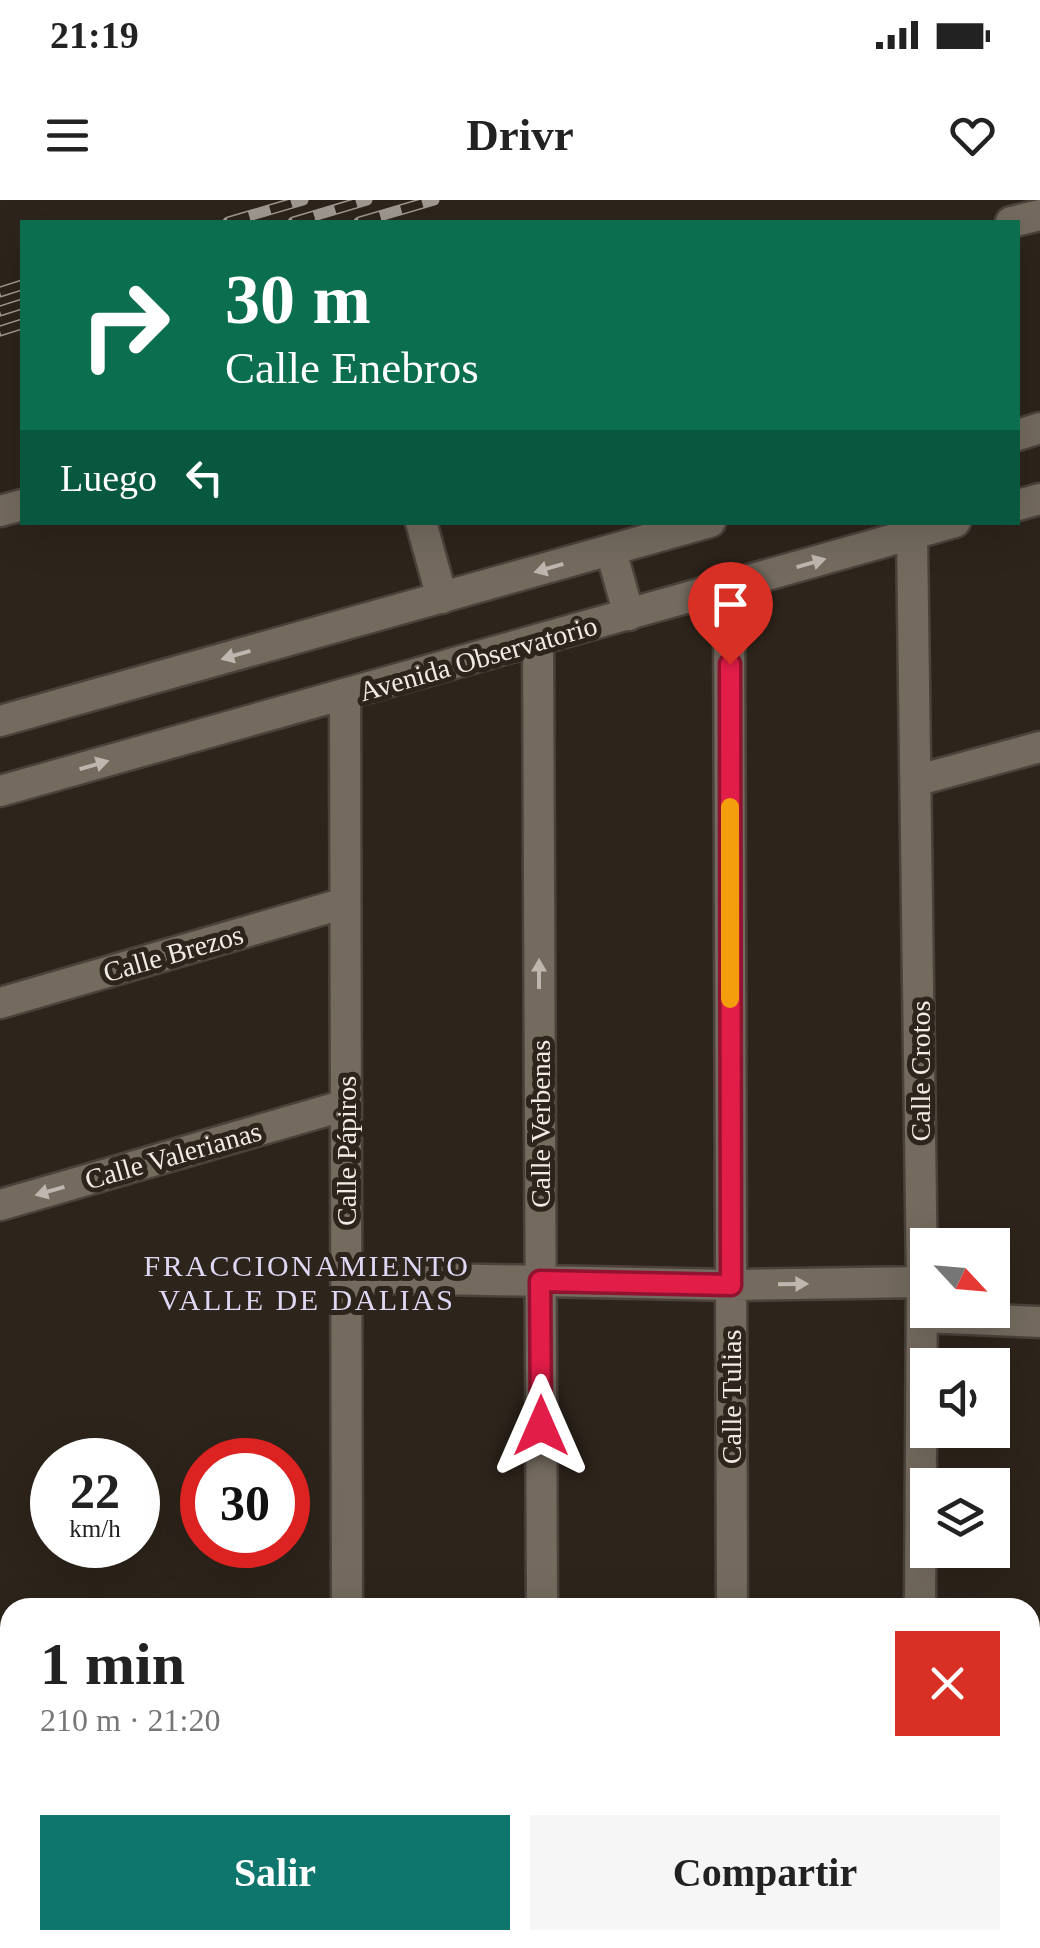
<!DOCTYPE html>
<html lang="es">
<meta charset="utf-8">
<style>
:root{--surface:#fff;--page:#f6f6f6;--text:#222;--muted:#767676;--accent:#0f766e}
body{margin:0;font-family:Georgia,serif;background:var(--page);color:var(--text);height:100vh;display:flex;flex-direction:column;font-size:38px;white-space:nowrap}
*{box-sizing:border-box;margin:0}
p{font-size:32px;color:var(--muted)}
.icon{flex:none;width:55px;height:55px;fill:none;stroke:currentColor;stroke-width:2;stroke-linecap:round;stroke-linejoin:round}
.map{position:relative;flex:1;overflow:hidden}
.panel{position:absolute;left:0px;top:1398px;width:1040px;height:352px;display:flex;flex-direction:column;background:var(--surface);border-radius:30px 30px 0 0;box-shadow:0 10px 40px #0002}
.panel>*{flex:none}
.guide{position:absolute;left:20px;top:20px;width:1000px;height:305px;border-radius:0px;box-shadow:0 10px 40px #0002;background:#0b6e4f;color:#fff;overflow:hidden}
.needle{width:65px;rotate:116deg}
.fabs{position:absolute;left:910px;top:1028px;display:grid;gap:20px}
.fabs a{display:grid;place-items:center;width:100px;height:100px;border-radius:0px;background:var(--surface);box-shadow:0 10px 40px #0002;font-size:50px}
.speed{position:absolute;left:30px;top:1238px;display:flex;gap:20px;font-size:50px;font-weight:700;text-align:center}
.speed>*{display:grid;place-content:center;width:130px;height:130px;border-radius:50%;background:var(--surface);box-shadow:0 10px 40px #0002;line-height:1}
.speed small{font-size:25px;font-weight:400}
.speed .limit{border:15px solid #d22;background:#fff;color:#111}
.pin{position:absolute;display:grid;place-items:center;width:85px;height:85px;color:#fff;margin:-102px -42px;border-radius:50% 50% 50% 0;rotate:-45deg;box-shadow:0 0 10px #0007}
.pin .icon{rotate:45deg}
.me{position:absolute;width:110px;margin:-55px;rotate:0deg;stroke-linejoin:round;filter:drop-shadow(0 0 8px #0008)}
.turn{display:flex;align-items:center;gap:35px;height:210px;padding:0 40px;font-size:45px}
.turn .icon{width:130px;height:130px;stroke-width:2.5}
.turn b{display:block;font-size:70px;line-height:85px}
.then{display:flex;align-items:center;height:95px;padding:0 40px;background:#0003;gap:20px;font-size:38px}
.round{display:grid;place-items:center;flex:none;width:105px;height:105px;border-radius:0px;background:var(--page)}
.overview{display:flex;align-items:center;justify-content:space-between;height:170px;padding:0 40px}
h1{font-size:60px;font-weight:800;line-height:75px}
.cta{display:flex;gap:20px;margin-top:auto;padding:20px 40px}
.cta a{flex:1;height:115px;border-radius:0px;background:var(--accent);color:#fff;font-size:40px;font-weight:800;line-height:115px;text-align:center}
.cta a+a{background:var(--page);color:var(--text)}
.status{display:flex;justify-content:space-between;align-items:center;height:70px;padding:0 50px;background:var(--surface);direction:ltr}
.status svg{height:28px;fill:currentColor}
header{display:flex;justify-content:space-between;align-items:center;height:130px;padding:0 40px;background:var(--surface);font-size:45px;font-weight:800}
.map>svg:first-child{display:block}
</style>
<div class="status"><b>21:19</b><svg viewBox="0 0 49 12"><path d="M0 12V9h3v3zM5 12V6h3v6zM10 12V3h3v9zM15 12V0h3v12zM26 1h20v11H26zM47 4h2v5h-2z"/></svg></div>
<header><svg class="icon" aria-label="menu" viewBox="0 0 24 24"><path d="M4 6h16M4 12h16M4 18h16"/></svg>Drivr<svg class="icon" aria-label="heart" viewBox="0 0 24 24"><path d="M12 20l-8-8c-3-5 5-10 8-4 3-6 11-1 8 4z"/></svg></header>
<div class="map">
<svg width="1040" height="1748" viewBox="0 0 1040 1748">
<rect width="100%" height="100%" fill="#2d241b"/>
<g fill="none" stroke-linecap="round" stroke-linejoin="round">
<g stroke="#4a423b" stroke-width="35">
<path id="minor" d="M 1011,22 L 1040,15
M 1018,235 L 1040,228
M 1018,305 L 1040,299
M 0,311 L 22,305
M 421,322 L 442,398
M 912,335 L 922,1082 L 920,1408
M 611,351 L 629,415
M 729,386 L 732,1408
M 538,440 L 542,1408
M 345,495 L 347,1408
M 0,521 L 710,322
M 918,580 L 1040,547
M 0,591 L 955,322
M 0,803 L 345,703
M 0,1005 L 346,905
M 346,1077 L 731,1085 L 922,1082
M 922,1117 L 1040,1122
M 0,1473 L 10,1475
M 0,1666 L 10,1668
M 426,1740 L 472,1748
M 543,1740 L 543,1748
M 733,1740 L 733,1748
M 8,1748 L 10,1739
M 918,1748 L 918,1740"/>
</g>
<use href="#minor" stroke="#746a5e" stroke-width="30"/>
<g stroke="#a09992" stroke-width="11">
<path id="rail" d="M 228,22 L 303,0
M 293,22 L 367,0
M 359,22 L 434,0
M 0,92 L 22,85
M 0,111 L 22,104
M 0,131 L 22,124"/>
</g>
<use href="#rail" stroke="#2d241b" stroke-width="8" stroke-dasharray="22" stroke-linecap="butt"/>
</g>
<defs><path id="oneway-solid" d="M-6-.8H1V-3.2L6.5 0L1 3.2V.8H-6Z" transform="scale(2.5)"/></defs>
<g fill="#bfb7af">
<use href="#oneway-solid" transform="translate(811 363) rotate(-16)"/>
<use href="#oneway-solid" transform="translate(549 368) rotate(164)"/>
<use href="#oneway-solid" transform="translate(236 455) rotate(164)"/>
<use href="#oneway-solid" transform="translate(94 565) rotate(-16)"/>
<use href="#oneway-solid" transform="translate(539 774) rotate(-90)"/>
<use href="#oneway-solid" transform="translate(50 991) rotate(164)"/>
<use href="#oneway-solid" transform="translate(793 1084) rotate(-1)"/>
</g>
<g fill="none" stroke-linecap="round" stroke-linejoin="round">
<g stroke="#92132f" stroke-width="25">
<path id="route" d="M 541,1226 L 540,1081 L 731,1085 L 730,464"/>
</g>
<use href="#route" stroke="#e11d48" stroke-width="18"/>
<path stroke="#f59e0b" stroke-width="18" d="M 730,607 L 730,799"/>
</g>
<g text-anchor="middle" stroke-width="10" stroke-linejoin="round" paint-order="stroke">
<g font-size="28" fill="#f1ebe5" stroke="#2d241b">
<text transform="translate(478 458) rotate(-16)" y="10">Avenida Observatorio</text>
<text transform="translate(173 753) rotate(-16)" y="10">Calle Brezos</text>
<text transform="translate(920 871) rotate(-90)" y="10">Calle Crotos</text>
<text transform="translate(540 924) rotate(-90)" y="10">Calle Verbenas</text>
<text transform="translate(346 951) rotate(-90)" y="10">Calle Pápiros</text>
<text transform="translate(173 955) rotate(-16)" y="10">Calle Valerianas</text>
<text transform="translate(731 1197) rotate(-90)" y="10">Calle Tulias</text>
</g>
<g font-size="30" letter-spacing="2.5" fill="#ded8f5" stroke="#2d241b">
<text x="307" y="1076">FRACCIONAMIENTO<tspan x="307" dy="34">VALLE DE DALIAS</tspan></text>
</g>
</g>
</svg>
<div class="fabs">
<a><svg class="needle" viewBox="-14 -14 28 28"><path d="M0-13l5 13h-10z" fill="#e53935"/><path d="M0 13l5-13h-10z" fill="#767676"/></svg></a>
<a><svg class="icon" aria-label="sound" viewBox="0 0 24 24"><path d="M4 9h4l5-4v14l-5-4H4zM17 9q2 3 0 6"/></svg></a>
<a><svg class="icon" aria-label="layers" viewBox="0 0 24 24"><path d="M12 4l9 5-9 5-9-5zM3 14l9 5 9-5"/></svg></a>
</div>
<div class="speed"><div>22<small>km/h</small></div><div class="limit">30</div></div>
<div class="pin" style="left:730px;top:464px;background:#d93025"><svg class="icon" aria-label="arrive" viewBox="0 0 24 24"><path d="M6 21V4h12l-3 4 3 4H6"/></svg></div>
<svg class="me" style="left:541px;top:1226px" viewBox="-20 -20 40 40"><path d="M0-17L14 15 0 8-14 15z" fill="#e11d48" stroke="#fff" stroke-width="4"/></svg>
<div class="guide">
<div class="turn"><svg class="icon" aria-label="right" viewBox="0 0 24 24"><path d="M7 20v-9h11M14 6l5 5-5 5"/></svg><div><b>30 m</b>Calle Enebros</div></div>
<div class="then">Luego<svg class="icon" aria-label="left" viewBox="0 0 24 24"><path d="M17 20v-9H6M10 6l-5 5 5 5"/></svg></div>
</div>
<section class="panel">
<div class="overview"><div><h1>1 min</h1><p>210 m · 21:20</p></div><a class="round" style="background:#d93025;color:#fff"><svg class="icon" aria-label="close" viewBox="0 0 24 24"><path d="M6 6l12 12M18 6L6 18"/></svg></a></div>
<div class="cta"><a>Salir</a><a>Compartir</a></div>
</section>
</div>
